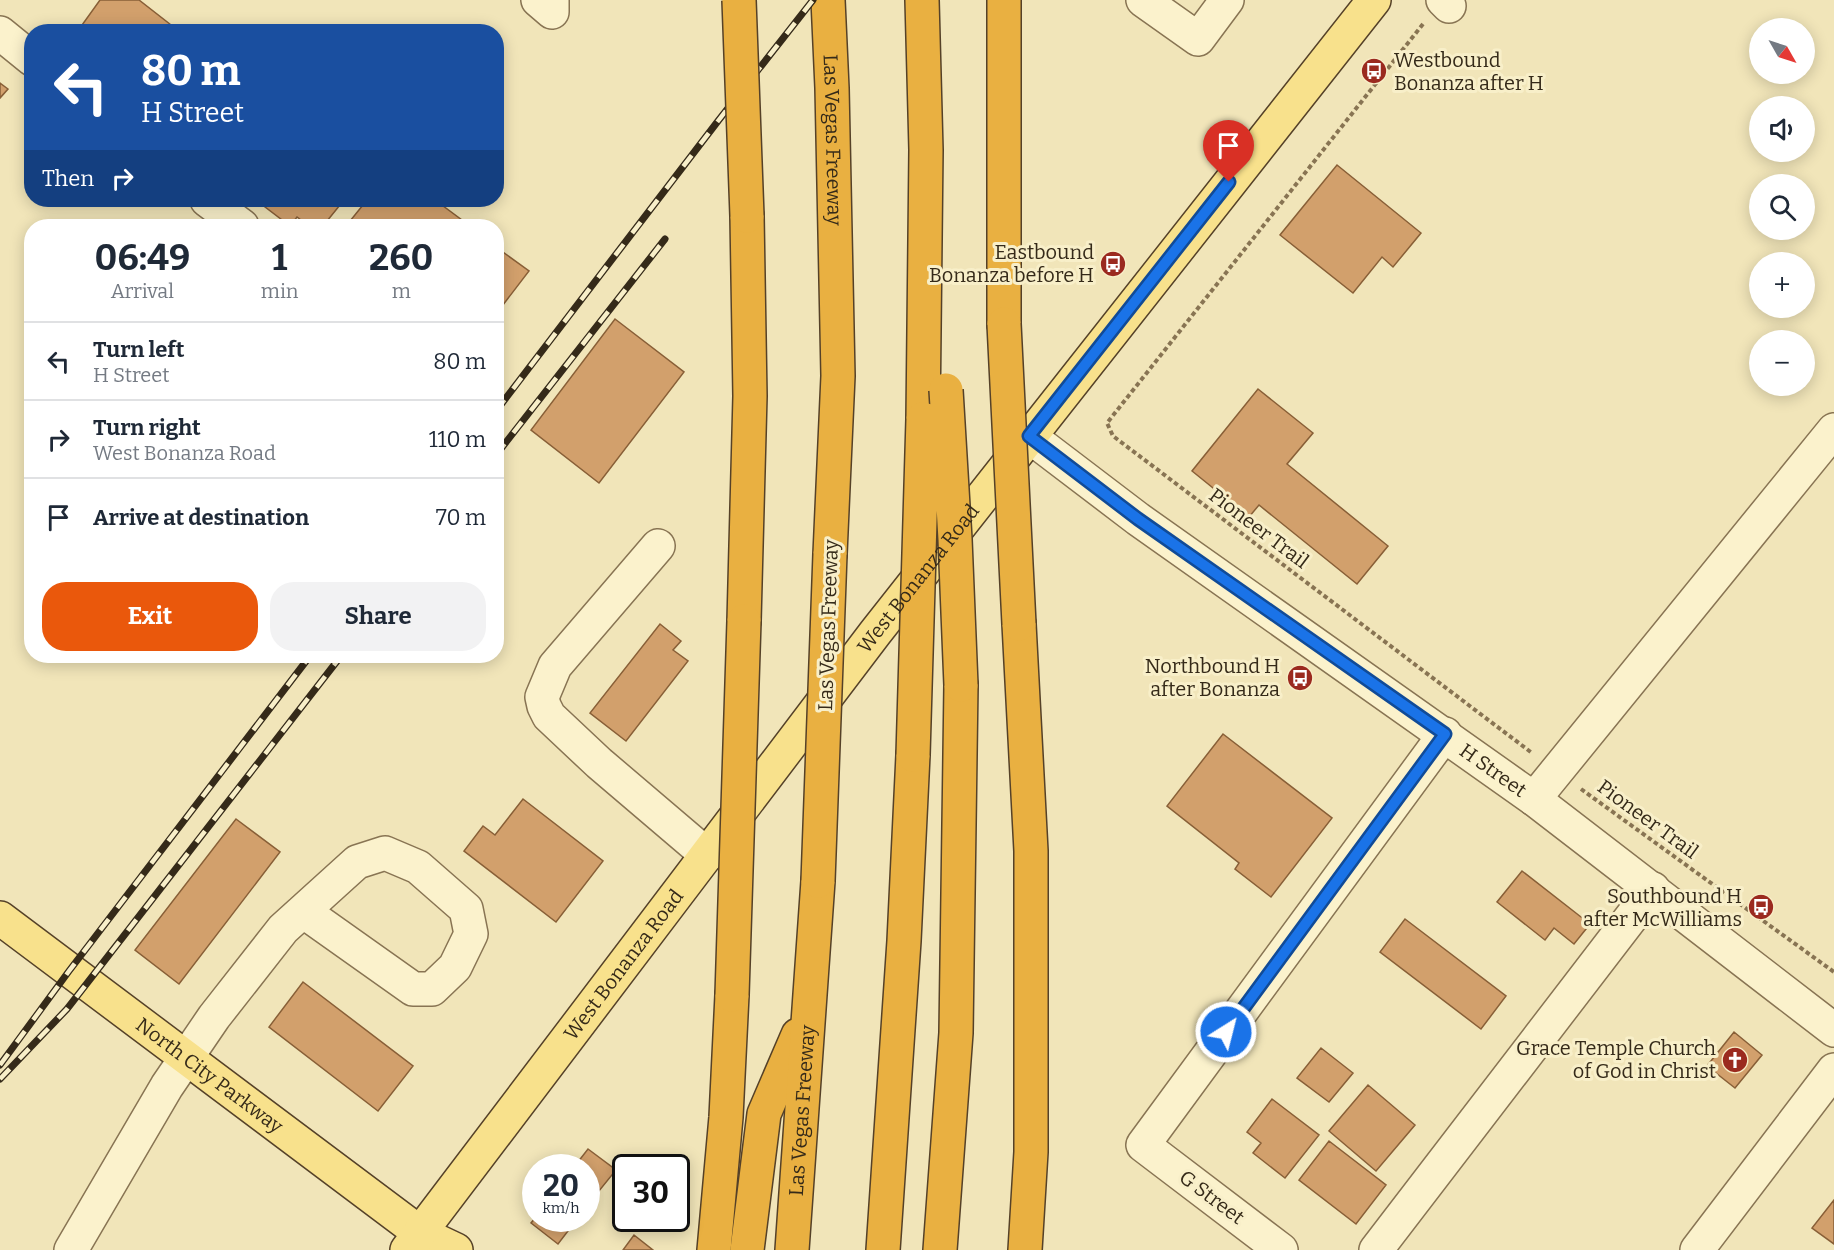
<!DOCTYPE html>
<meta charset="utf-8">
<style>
:root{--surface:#fff;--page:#f2f2f3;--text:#1f2937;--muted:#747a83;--line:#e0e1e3;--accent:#ea580c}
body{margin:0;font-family:Bitter,serif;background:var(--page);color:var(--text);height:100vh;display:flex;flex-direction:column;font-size:22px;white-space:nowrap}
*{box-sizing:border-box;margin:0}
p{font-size:20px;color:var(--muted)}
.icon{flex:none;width:33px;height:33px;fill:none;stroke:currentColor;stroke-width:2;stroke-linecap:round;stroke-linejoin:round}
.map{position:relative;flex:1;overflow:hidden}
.drawer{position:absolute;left:24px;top:219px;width:480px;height:444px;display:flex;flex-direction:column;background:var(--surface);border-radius:24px;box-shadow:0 3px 15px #0003}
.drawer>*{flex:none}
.banner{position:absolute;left:24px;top:24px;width:480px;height:183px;border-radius:24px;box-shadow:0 3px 15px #0003;background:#1a4fa0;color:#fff;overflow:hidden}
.needle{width:39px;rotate:129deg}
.tools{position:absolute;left:1749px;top:18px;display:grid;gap:12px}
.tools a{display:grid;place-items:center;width:66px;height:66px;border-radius:50%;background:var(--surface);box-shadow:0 3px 15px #0003;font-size:30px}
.speed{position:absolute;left:522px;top:1154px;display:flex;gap:12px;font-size:30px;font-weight:700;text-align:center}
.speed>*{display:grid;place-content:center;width:78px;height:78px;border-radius:50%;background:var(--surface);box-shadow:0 3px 15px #0003;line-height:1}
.speed small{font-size:15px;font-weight:400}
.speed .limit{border:3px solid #111;border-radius:9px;background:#fff;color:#111}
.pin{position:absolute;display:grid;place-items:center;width:51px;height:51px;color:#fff;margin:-62px -26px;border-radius:50% 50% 50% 0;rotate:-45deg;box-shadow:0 0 6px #0007}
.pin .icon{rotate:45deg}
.me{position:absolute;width:66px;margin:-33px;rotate:36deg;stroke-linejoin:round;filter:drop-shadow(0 0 4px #0008)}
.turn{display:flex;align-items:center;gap:21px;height:126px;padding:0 18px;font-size:27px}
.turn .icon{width:78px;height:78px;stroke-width:2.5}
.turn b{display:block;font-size:42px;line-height:51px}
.then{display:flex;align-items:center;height:57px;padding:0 18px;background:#0003;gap:12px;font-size:22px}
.eta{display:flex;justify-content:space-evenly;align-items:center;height:102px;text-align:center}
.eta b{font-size:36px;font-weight:700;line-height:42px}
.action{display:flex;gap:12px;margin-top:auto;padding:12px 18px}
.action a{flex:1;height:69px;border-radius:24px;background:var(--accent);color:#fff;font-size:24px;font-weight:700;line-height:69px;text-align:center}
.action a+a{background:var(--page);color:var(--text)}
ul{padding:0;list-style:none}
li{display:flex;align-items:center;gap:18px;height:78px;padding:0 18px;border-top:2px solid var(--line)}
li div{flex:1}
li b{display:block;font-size:22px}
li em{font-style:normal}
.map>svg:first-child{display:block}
</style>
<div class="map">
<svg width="1834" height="1250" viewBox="0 0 1834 1250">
<rect width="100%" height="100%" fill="#f1e5b9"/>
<path fill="#d2a06c" stroke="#885f37" stroke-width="1.5" d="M 100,0 L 139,0 L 180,32 L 77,32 Z
M 0,83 L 8,89 L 0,98 Z
M 1337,165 L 1421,233 L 1393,267 L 1382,257 L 1353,293 L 1280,235 Z
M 256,200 L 344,200 L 323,226 L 309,226 L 297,217 L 290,226 Z
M 367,200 L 435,200 L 470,226 L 346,226 Z
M 496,247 L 529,271 L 496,314 Z
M 615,319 L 684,372 L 599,483 L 531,430 Z
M 1258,389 L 1313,433 L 1287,464 L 1388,546 L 1357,584 L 1259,505 L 1249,517 L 1192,471 Z
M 660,624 L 681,641 L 673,650 L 688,661 L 626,741 L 590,713 Z
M 1223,734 L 1332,818 L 1271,897 L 1235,869 L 1239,863 L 1167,806 Z
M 523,799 L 603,861 L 556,922 L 464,851 L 483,826 L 495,835 Z
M 236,819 L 280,852 L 179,984 L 135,950 Z
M 1522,871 L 1590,924 L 1574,944 L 1554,928 L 1545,940 L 1497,902 Z
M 1405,919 L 1506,996 L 1481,1029 L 1380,952 Z
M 303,982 L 413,1066 L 378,1111 L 269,1027 Z
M 1734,1032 L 1762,1055 L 1735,1088 L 1707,1066 Z
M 1321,1048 L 1353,1073 L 1329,1102 L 1297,1078 Z
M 1368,1085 L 1415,1125 L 1376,1171 L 1329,1131 Z
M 1272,1099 L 1319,1135 L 1285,1178 L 1253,1153 L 1261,1143 L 1247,1132 Z
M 1329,1141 L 1386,1185 L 1356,1224 L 1299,1180 Z
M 588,1149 L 616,1170 L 586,1207 L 586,1167 L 574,1167 Z
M 1834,1200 L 1834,1244 L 1812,1228 Z
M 536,1217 L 536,1218 L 578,1218 L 558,1244 L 531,1223 Z
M 634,1235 L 653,1250 L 623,1250 Z"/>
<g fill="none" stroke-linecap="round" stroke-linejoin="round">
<g stroke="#887453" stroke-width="36">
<g id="minor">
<path d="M 538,0 L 552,12 L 552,0"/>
<path d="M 1143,0 L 1198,39 L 1227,0"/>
<path d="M 1443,0 L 1449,6"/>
<path d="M 0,33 L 32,59"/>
<path d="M 207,200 L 242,226"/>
<path id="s1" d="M 1029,436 L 1138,519 L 1534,799 L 1834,1030"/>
<path d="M 658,546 L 555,666 L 542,697 L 544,706 L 549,716 L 599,763 L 707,855"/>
<path d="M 1534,799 L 1834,430"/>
<path d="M 71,1250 L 167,1086 L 214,1017 L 283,929 L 357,862 L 385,853 L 418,867 L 466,909 L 471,934 L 455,967 L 432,989 L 413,989 L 303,911"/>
<path d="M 1281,1250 L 1143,1145 L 1445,734"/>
<path d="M 1376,1250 L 1653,889"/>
<path d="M 1697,1250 L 1834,1070"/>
</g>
</g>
<g stroke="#554128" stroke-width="36">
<g id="major">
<path id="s2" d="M 0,918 L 420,1233 L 456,1250"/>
<path id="s3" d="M 407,1250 L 875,633 L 1374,0"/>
</g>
</g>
<g stroke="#554128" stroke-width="36">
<g id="highway">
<path id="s4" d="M 828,0 L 832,88 L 838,376 L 830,554"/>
<path d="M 922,0 L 926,150 L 923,419"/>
<path d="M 1004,0 L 1004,324"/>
<path d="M 744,621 L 750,396 L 747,216"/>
<path d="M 1019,624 L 1031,851 L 1031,1152 L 1025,1250"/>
<path d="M 714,1250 L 726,1117 L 732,995"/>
<path d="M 747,1250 L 764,1114 L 798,1035"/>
<path id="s5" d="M 792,1250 L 818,881"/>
<path d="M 883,1250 L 904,941 L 913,755"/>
<path d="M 940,1250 L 956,1033 L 961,685"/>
</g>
</g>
<path stroke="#887453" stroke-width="4" stroke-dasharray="4.5 3" stroke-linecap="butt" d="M 1423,24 L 1107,423 L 1113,436 L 1532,753
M 1581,789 L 1834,972"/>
<use href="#minor" stroke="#fbf2cc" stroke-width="33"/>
<use href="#major" stroke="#f8e18c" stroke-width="33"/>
<use href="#highway" stroke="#e9b041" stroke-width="33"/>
<g stroke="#352a19" stroke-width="7">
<path id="rail" d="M 496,411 L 718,121 L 813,0
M 496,455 L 665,239
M 0,1065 L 69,971 L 310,656
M 0,1079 L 67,1009 L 341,656"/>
</g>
<use href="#rail" stroke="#f8efc9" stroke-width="4.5" stroke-dasharray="14" stroke-linecap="butt"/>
<g stroke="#554128" stroke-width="36" stroke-linecap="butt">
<path id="highway-bridge" d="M 739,0 L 747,216
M 1004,324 L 1019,624
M 946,390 L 955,539 L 961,685
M 913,755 L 923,419
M 818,881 L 830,554
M 732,995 L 744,621"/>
</g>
<use href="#highway-bridge" stroke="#e9b041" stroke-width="33"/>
</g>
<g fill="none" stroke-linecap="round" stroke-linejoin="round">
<g stroke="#114b97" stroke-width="15">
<path id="route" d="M 1226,1032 L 1445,734 L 1138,519 L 1029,436 L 1229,182"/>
</g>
<use href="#route" stroke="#1a73e8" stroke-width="10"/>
</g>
<defs>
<g id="bus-disc" transform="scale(1.35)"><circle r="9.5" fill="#9b2a1f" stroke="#f8efc9"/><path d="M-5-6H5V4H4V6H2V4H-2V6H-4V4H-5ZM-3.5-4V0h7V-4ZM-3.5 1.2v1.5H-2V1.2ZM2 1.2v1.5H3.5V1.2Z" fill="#fff"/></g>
<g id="church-disc" transform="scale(1.35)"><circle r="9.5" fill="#9b2a1f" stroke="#f8efc9"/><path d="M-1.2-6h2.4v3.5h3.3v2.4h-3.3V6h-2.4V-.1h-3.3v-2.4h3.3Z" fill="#fff"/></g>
</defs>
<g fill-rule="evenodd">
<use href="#bus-disc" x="1374" y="71"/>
<use href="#bus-disc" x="1113" y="264"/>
<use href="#bus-disc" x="1300" y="678"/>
<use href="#bus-disc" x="1761" y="907"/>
<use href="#church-disc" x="1735" y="1060"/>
</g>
<g text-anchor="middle" stroke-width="6" stroke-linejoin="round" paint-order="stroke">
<g font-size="20" fill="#352a19" stroke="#f8efc9" text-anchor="end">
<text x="1394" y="67" text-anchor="start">Westbound<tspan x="1394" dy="23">Bonanza after H</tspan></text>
<text x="1094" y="259">Eastbound<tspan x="1094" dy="23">Bonanza before H</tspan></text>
<text x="1280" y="673">Northbound H<tspan x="1280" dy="23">after Bonanza</tspan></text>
<text x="1742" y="903">Southbound H<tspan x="1742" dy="23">after McWilliams</tspan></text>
<text x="1716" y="1055">Grace Temple Church<tspan x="1716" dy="23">of God in Christ</tspan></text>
</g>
<g font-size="20" fill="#352a19" stroke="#f8efc9">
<text dy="7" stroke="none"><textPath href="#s4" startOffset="140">Las Vegas Freeway</textPath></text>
<text transform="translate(1259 528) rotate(37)" y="7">Pioneer Trail</text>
<text dy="7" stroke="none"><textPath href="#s3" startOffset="844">West Bonanza Road</textPath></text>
<text transform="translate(828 625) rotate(-88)" y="7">Las Vegas Freeway</text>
<text dy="7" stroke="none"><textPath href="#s1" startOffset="572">H Street</textPath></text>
<text transform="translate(1648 819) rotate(36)" y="7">Pioneer Trail</text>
<text dy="7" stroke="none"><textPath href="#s3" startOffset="358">West Bonanza Road</textPath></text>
<text dy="7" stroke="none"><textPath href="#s2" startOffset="262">North City Parkway</textPath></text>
<text dy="7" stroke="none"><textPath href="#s5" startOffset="140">Las Vegas Freeway</textPath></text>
<text transform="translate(1212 1197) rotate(37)" y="7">G Street</text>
</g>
</g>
</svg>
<div class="tools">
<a><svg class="needle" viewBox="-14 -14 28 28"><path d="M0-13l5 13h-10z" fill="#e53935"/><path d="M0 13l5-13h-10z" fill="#747a83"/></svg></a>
<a><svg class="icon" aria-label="sound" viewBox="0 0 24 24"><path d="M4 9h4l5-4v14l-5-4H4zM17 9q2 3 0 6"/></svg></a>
<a><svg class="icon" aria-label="search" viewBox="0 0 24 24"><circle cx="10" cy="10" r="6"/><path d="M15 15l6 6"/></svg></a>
<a>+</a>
<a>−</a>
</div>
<div class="speed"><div>20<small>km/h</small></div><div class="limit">30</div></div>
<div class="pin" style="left:1229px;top:182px;background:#d93025"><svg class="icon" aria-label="arrive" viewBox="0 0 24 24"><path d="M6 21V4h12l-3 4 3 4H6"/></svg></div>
<svg class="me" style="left:1226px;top:1032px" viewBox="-20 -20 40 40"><circle r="17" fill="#1a73e8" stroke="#fff" stroke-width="3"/><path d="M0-11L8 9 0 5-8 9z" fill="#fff"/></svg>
<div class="banner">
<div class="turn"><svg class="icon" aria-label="left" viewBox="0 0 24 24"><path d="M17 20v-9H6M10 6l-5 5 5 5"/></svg><div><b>80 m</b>H Street</div></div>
<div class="then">Then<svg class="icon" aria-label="right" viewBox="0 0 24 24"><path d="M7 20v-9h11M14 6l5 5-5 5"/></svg></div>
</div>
<section class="drawer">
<div class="eta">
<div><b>06:49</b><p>Arrival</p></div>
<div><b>1</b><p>min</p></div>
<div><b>260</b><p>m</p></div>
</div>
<ul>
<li><svg class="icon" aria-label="left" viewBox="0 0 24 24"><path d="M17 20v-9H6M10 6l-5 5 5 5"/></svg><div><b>Turn left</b><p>H Street</p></div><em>80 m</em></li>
<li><svg class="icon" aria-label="right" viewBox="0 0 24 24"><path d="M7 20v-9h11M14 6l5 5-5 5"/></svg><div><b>Turn right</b><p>West Bonanza Road</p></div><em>110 m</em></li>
<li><svg class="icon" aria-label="arrive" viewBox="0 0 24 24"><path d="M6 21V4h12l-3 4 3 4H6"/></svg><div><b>Arrive at destination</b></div><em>70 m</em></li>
</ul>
<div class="action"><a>Exit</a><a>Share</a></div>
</section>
</div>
